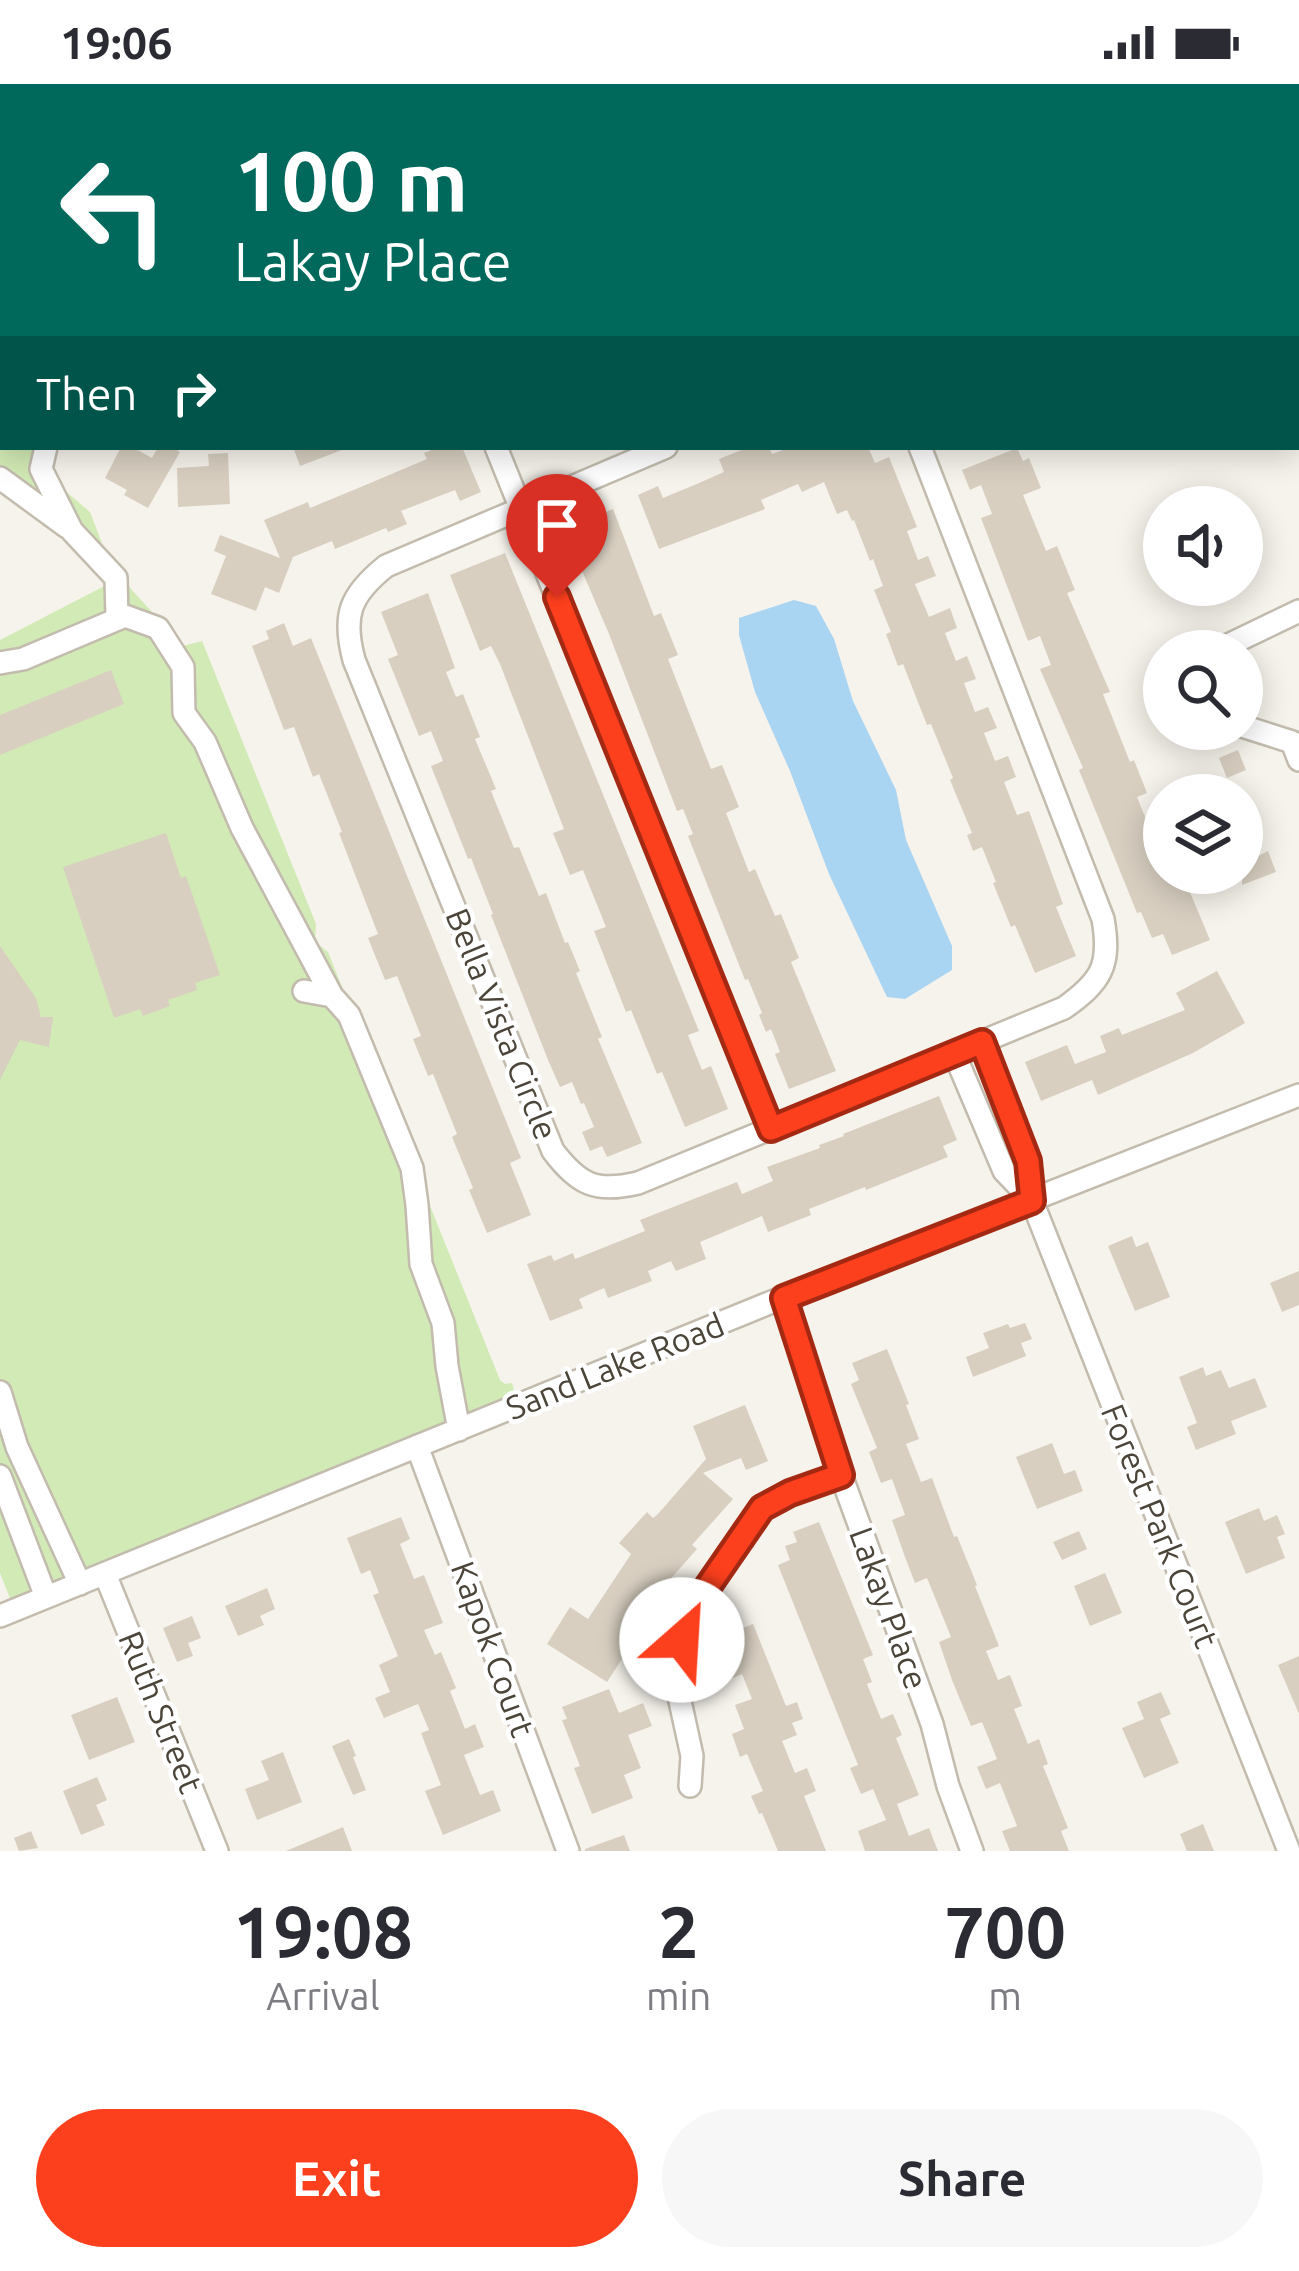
<!DOCTYPE html>
<style>
:root{--surface:#fff;--page:#f7f7f7;--text:#2b2b33;--muted:#7c7c81;--accent:#fc3f1d}
body{margin:0;font-family:Ubuntu,sans-serif;background:var(--page);color:var(--text);height:100vh;display:flex;flex-direction:column;font-size:45px;white-space:nowrap}
*{box-sizing:border-box;margin:0}
p{font-size:39px;color:var(--muted)}
.icon{flex:none;width:66px;height:66px;fill:none;stroke:currentColor;stroke-width:2;stroke-linecap:round;stroke-linejoin:round}
.map{position:relative;height:1767px;overflow:hidden}
.details{display:flex;flex-direction:column;background:var(--surface);flex:1}
.details>*{flex:none}
.guide{position:absolute;left:0px;top:0px;width:1299px;height:366px;box-shadow:0 6px 30px #0003;background:#00695c;color:#fff;overflow:hidden}
.buttons{position:absolute;left:1143px;top:402px;display:grid;gap:24px}
.buttons a{display:grid;place-items:center;width:120px;height:120px;border-radius:50%;background:var(--surface);box-shadow:0 6px 30px #0003;font-size:60px}
.pin{position:absolute;display:grid;place-items:center;width:102px;height:102px;color:#fff;margin:-123px -51px;border-radius:50% 50% 50% 0;rotate:-45deg;box-shadow:0 0 12px #0007}
.pin .icon{rotate:45deg}
.me{position:absolute;width:132px;margin:-66px;rotate:26deg;stroke-linejoin:round;filter:drop-shadow(0 0 9px #0008)}
.turn{display:flex;align-items:center;gap:42px;height:252px;padding:0 36px;font-size:54px}
.turn .icon{width:156px;height:156px;stroke-width:2.5}
.turn b{display:block;font-size:84px;line-height:102px}
.then{display:flex;align-items:center;height:114px;padding:0 36px;background:#0003;gap:24px;font-size:45px}
.eta{display:flex;justify-content:space-evenly;align-items:center;height:204px;text-align:center}
.eta b{font-size:72px;font-weight:700;line-height:84px}
.button{display:flex;gap:24px;margin-top:auto;padding:24px 36px}
.button a{flex:1;height:138px;border-radius:72px;background:var(--accent);color:#fff;font-size:48px;font-weight:700;line-height:138px;text-align:center}
.button a+a{background:var(--page);color:var(--text)}
.status{display:flex;justify-content:space-between;align-items:center;height:84px;padding:0 60px;background:var(--surface);direction:ltr}
.status svg{height:33px;fill:currentColor}
.map>svg:first-child{display:block}
</style>
<div class="status"><b>19:06</b><svg viewBox="0 0 49 12"><path d="M0 12V9h3v3zM5 12V6h3v6zM10 12V3h3v9zM15 12V0h3v12zM26 1h20v11H26zM47 4h2v5h-2z"/></svg></div>
<div class="map">
<svg width="1299" height="1767" viewBox="0 0 1299 1767">
<rect width="100%" height="100%" fill="#f6f3ec"/>
<path fill="#d2eab5" d="M 84,0 L 365,0 L 362,3 L 84,3 Z
M 917,0 L 1136,0 L 1129,3 L 919,3 Z
M 0,278 L 3,279 L 3,363 L 33,363 L 30,377 L 90,428 L 103,462 L 131,505 L 183,562 L 202,557 L 316,840 L 315,858 L 328,868 L 500,1296 L 505,1300 L 512,1299 L 516,1313 L 11,1517 L 0,1489 L 0,556 L 116,496 L 76,454 L 0,401 Z"/>
<path fill="#a9d4f2" d="M 0,0 L 84,0 L 84,3 L 3,3 L 2,279 L 0,278 Z
M 794,516 L 816,522 L 834,555 L 853,617 L 896,706 L 906,756 L 952,862 L 952,886 L 905,915 L 887,913 L 829,790 L 790,687 L 755,608 L 739,551 L 739,534 Z"/>
<path fill="#d8cfc1" d="M 121,363 L 132,363 L 152,374 L 158,363 L 172,363 L 180,368 L 148,424 L 124,411 L 127,406 L 105,394 Z
M 293,363 L 347,363 L 347,364 L 300,382 Z
M 439,363 L 462,363 L 481,408 L 460,417 L 455,406 L 401,427 L 407,440 L 388,448 L 386,444 L 335,465 L 332,457 L 293,473 L 279,509 L 265,503 L 256,527 L 211,510 L 226,472 L 214,467 L 220,451 L 280,474 L 264,436 L 308,418 L 310,424 L 368,400 L 427,375 L 424,369 Z
M 749,363 L 769,363 L 772,370 L 791,363 L 868,363 L 875,379 L 889,373 L 917,443 L 907,447 L 918,476 L 928,472 L 936,492 L 915,500 L 929,533 L 950,524 L 957,544 L 945,549 L 956,577 L 967,572 L 976,595 L 964,599 L 975,628 L 988,623 L 997,644 L 984,649 L 995,677 L 1008,672 L 1016,693 L 1004,698 L 1017,731 L 1029,727 L 1063,820 L 1056,823 L 1076,872 L 1035,889 L 1015,841 L 1011,843 L 993,799 L 996,798 L 982,763 L 973,767 L 967,751 L 972,749 L 950,696 L 953,694 L 931,640 L 927,641 L 903,580 L 898,582 L 886,550 L 891,548 L 874,506 L 883,502 L 873,475 L 870,477 L 854,436 L 852,437 L 847,426 L 837,430 L 824,398 L 802,408 L 798,400 L 761,416 L 765,425 L 659,465 L 638,411 L 658,402 L 663,414 L 699,399 L 724,388 L 719,375 Z
M 1017,364 L 1023,377 L 1029,374 L 1041,404 L 1023,411 L 1046,467 L 1057,462 L 1075,506 L 1067,509 L 1110,608 L 1103,610 L 1130,678 L 1134,676 L 1147,709 L 1137,713 L 1160,770 L 1164,768 L 1164,789 L 1182,789 L 1210,856 L 1172,871 L 1163,850 L 1152,854 L 1141,828 L 1137,829 L 1079,686 L 1083,684 L 1040,585 L 1051,581 L 1040,552 L 1028,557 L 981,434 L 992,430 L 981,401 L 970,406 L 962,386 Z
M 228,369 L 230,420 L 178,423 L 177,384 L 209,382 L 208,370 Z
M 613,425 L 654,532 L 661,529 L 678,571 L 668,575 L 711,685 L 722,681 L 739,723 L 726,729 L 749,788 L 755,785 L 775,832 L 781,830 L 799,874 L 791,878 L 836,987 L 789,1005 L 775,970 L 780,968 L 771,945 L 766,948 L 759,931 L 762,929 L 748,895 L 745,896 L 688,752 L 693,750 L 683,725 L 677,727 L 609,550 L 564,445 Z
M 505,469 L 699,947 L 688,951 L 702,986 L 711,982 L 728,1025 L 685,1043 L 662,988 L 657,990 L 631,926 L 626,928 L 594,847 L 606,843 L 583,786 L 570,791 L 553,749 L 564,745 L 500,580 L 491,562 L 480,567 L 450,491 Z
M 428,509 L 455,584 L 446,588 L 456,613 L 463,610 L 480,653 L 475,655 L 496,705 L 491,707 L 514,764 L 519,763 L 539,812 L 546,809 L 565,859 L 568,858 L 580,887 L 576,889 L 602,953 L 598,955 L 642,1059 L 607,1073 L 602,1062 L 590,1067 L 582,1048 L 594,1043 L 584,1019 L 581,1020 L 572,998 L 560,1003 L 548,976 L 491,831 L 493,830 L 471,774 L 468,775 L 431,682 L 443,677 L 431,647 L 419,652 L 388,575 L 398,571 L 381,528 Z
M 284,539 L 293,562 L 311,554 L 521,1074 L 510,1079 L 531,1131 L 487,1149 L 469,1106 L 473,1104 L 452,1053 L 457,1050 L 433,990 L 428,992 L 413,955 L 421,952 L 397,892 L 385,896 L 368,854 L 378,850 L 339,749 L 342,748 L 319,690 L 313,693 L 294,643 L 284,646 L 252,562 L 269,555 L 266,547 Z
M 111,586 L 124,620 L 0,671 L 0,631 Z
M 1238,666 L 1246,686 L 1227,694 L 1219,674 Z
M 166,749 L 181,794 L 186,792 L 220,891 L 195,899 L 197,906 L 168,916 L 170,922 L 143,932 L 140,925 L 114,934 L 63,783 Z
M 1254,763 L 1258,772 L 1268,767 L 1276,788 L 1242,801 L 1242,768 Z
M 0,862 L 36,914 L 41,933 L 53,933 L 49,963 L 20,956 L 0,996 Z
M 1217,887 L 1245,939 L 1193,969 L 1098,1011 L 1092,996 L 1041,1017 L 1025,978 L 1067,961 L 1075,980 L 1106,968 L 1100,952 L 1119,944 L 1122,951 L 1185,926 L 1176,909 Z
M 939,1012 L 957,1056 L 943,1062 L 948,1073 L 866,1106 L 865,1103 L 809,1125 L 811,1131 L 768,1148 L 762,1132 L 700,1158 L 706,1175 L 676,1187 L 671,1177 L 648,1187 L 652,1197 L 608,1214 L 604,1204 L 579,1215 L 583,1224 L 550,1237 L 527,1180 L 551,1171 L 554,1177 L 573,1169 L 575,1175 L 645,1147 L 640,1136 L 737,1098 L 742,1110 L 773,1097 L 767,1083 L 820,1064 L 819,1061 L 844,1052 L 843,1050 Z
M 1132,1152 L 1136,1163 L 1148,1158 L 1170,1213 L 1135,1227 L 1108,1162 Z
M 1299,1187 L 1299,1221 L 1282,1228 L 1270,1199 Z
M 1025,1239 L 1032,1255 L 1021,1259 L 1026,1272 L 973,1293 L 966,1273 L 989,1264 L 983,1249 L 1008,1240 L 1010,1244 Z
M 887,1265 L 909,1320 L 906,1321 L 919,1355 L 906,1360 L 921,1398 L 932,1394 L 954,1453 L 957,1452 L 977,1501 L 975,1502 L 999,1562 L 986,1567 L 998,1596 L 1010,1591 L 1022,1622 L 1014,1625 L 1028,1660 L 1039,1655 L 1048,1680 L 1043,1682 L 1068,1744 L 1061,1747 L 1069,1767 L 1010,1767 L 1002,1747 L 1017,1742 L 1000,1699 L 986,1705 L 977,1683 L 997,1675 L 982,1638 L 971,1642 L 952,1596 L 939,1558 L 951,1553 L 927,1494 L 915,1499 L 905,1473 L 892,1436 L 905,1431 L 892,1395 L 881,1399 L 869,1368 L 877,1364 L 851,1300 L 859,1296 L 852,1279 Z
M 1203,1283 L 1206,1292 L 1221,1286 L 1229,1304 L 1255,1294 L 1267,1323 L 1231,1337 L 1236,1350 L 1196,1366 L 1187,1343 L 1197,1339 L 1179,1293 Z
M 745,1321 L 768,1377 L 746,1386 L 741,1374 L 703,1389 L 733,1415 L 692,1461 L 697,1465 L 657,1510 L 620,1569 L 624,1572 L 607,1598 L 547,1560 L 570,1523 L 588,1535 L 631,1470 L 619,1459 L 647,1428 L 653,1434 L 658,1430 L 706,1375 L 693,1342 Z
M 1052,1359 L 1064,1390 L 1075,1386 L 1083,1407 L 1037,1425 L 1016,1373 Z
M 1259,1424 L 1264,1437 L 1277,1431 L 1285,1450 L 1277,1453 L 1285,1474 L 1246,1490 L 1225,1438 Z
M 401,1433 L 410,1455 L 400,1460 L 414,1495 L 424,1491 L 443,1539 L 424,1546 L 435,1571 L 441,1568 L 456,1604 L 450,1607 L 465,1645 L 475,1640 L 484,1663 L 464,1671 L 480,1711 L 493,1706 L 501,1727 L 443,1751 L 425,1707 L 441,1701 L 421,1649 L 429,1646 L 418,1620 L 384,1634 L 375,1614 L 390,1608 L 379,1581 L 398,1572 L 373,1511 L 379,1509 L 370,1486 L 361,1490 L 347,1454 Z
M 819,1438 L 873,1571 L 863,1575 L 872,1598 L 867,1600 L 881,1635 L 893,1630 L 902,1651 L 896,1654 L 919,1711 L 897,1720 L 909,1752 L 929,1744 L 938,1767 L 865,1767 L 858,1747 L 886,1736 L 873,1705 L 861,1710 L 850,1684 L 858,1681 L 778,1481 L 790,1476 L 785,1462 L 797,1458 L 793,1448 Z
M 1079,1447 L 1087,1465 L 1062,1476 L 1053,1458 Z
M 1105,1489 L 1122,1529 L 1090,1542 L 1074,1502 Z
M 267,1504 L 275,1525 L 260,1532 L 264,1541 L 238,1552 L 225,1522 Z
M 192,1532 L 201,1554 L 188,1559 L 193,1572 L 177,1578 L 163,1544 Z
M 753,1540 L 786,1622 L 797,1618 L 803,1635 L 792,1639 L 797,1651 L 782,1657 L 795,1689 L 807,1684 L 816,1707 L 804,1712 L 826,1767 L 778,1767 L 762,1729 L 759,1730 L 751,1712 L 763,1707 L 747,1670 L 740,1673 L 732,1650 L 744,1645 L 735,1621 L 752,1615 L 742,1590 L 719,1600 L 713,1584 L 724,1580 L 715,1555 Z
M 1299,1572 L 1299,1630 L 1278,1581 Z
M 609,1605 L 619,1629 L 643,1619 L 652,1642 L 628,1651 L 641,1684 L 624,1691 L 633,1714 L 592,1730 L 574,1684 L 580,1682 L 562,1636 L 567,1635 L 562,1623 Z
M 1161,1608 L 1171,1630 L 1160,1635 L 1179,1679 L 1144,1694 L 1122,1644 L 1144,1635 L 1137,1618 Z
M 117,1613 L 135,1658 L 89,1676 L 71,1631 Z
M 349,1655 L 356,1672 L 353,1673 L 366,1706 L 353,1711 L 332,1662 Z
M 283,1668 L 302,1718 L 257,1736 L 245,1705 L 269,1696 L 261,1677 Z
M 97,1693 L 107,1716 L 96,1721 L 105,1741 L 81,1751 L 63,1707 Z
M 1203,1740 L 1214,1767 L 1187,1767 L 1180,1750 Z
M 343,1743 L 352,1767 L 286,1767 Z
M 31,1747 L 38,1764 L 19,1767 L 14,1754 Z
M 624,1751 L 630,1767 L 585,1767 L 585,1765 Z"/>
<g fill="none" stroke-linecap="round" stroke-linejoin="round">
<g stroke="#c2bbae" stroke-width="26">
<path id="minor" d="M 1296,63 L 1299,62
M 0,306 L 3,307
M 46,363 L 41,385 L 72,447 L 116,494 L 117,535
M 496,363 L 771,1044
M 666,363 L 386,482 C 350,511 342,531 354,576 L 553,1067 C 579,1101 596,1109 638,1099 L 1064,924 C 1102,897 1111,881 1103,835 L 920,363
M 0,394 L 67,443
M 1216,567 L 1299,527
M 0,579 L 23,575 L 125,532 L 158,544 L 183,583 L 184,629 L 205,658 L 242,744 L 332,912
M 1242,642 L 1292,658 L 1299,676
M 304,907 L 332,912 L 349,931 L 412,1084 L 417,1121 L 421,1180 L 443,1239 L 447,1282 L 459,1346
M 982,958 L 1028,1077 L 1032,1117 L 1289,1767
M 954,969 L 1004,1087 L 1032,1116
M 784,1213 L 841,1391 L 932,1640 L 948,1702 L 972,1767
M 0,1308 L 17,1363 L 80,1500
M 417,1362 L 568,1767
M 0,1392 L 46,1513
M 105,1490 L 217,1767
M 0,1532 L 784,1213 L 1299,1011
M 690,1702 L 692,1672 L 673,1585 L 691,1527 L 762,1424 L 790,1409 L 841,1391"/>
</g>
<use href="#minor" stroke="#fff" stroke-width="21"/>
</g>
<g fill="none" stroke-linecap="round" stroke-linejoin="round">
<g stroke="#a42913" stroke-width="30">
<path id="route" d="M 557,513 L 771,1045 L 982,958 L 1028,1077 L 1032,1117 L 784,1214 L 841,1391 L 790,1409 L 762,1424 L 691,1527 L 682,1556"/>
</g>
<use href="#route" stroke="#fc3f1d" stroke-width="21"/>
</g>
<g text-anchor="middle" stroke-width="9" stroke-linejoin="round" paint-order="stroke">
<g font-size="33" fill="#4b4439" stroke="#fff">
<text transform="translate(502 940) rotate(68)" y="12">Bella Vista Circle</text>
<text transform="translate(615 1282) rotate(-22)" y="12">Sand Lake Road</text>
<text transform="translate(1160 1442) rotate(68)" y="12">Forest Park Court</text>
<text transform="translate(889 1524) rotate(70)" y="12">Lakay Place</text>
<text transform="translate(493 1565) rotate(70)" y="12">Kapok Court</text>
<text transform="translate(161 1628) rotate(68)" y="12">Ruth Street</text>
</g>
</g>
</svg>
<div class="buttons">
<a><svg class="icon" aria-label="sound" viewBox="0 0 24 24"><path d="M4 9h4l5-4v14l-5-4H4zM17 9q2 3 0 6"/></svg></a>
<a><svg class="icon" aria-label="search" viewBox="0 0 24 24"><circle cx="10" cy="10" r="6"/><path d="M15 15l6 6"/></svg></a>
<a><svg class="icon" aria-label="layers" viewBox="0 0 24 24"><path d="M12 4l9 5-9 5-9-5zM3 14l9 5 9-5"/></svg></a>
</div>
<div class="pin" style="left:557px;top:513px;background:#d93025"><svg class="icon" aria-label="arrive" viewBox="0 0 24 24"><path d="M6 21V4h12l-3 4 3 4H6"/></svg></div>
<svg class="me" style="left:682px;top:1556px" viewBox="-20 -20 40 40"><circle r="19" fill="#fff"/><path d="M0-13L10 11 0 6-10 11z" fill="#fc3f1d"/></svg>
<div class="guide">
<div class="turn"><svg class="icon" aria-label="left" viewBox="0 0 24 24"><path d="M17 20v-9H6M10 6l-5 5 5 5"/></svg><div><b>100 m</b>Lakay Place</div></div>
<div class="then">Then<svg class="icon" aria-label="right" viewBox="0 0 24 24"><path d="M7 20v-9h11M14 6l5 5-5 5"/></svg></div>
</div>
</div>
<section class="details">
<div class="eta">
<div><b>19:08</b><p>Arrival</p></div>
<div><b>2</b><p>min</p></div>
<div><b>700</b><p>m</p></div>
</div>
<div class="button"><a>Exit</a><a>Share</a></div>
</section>
